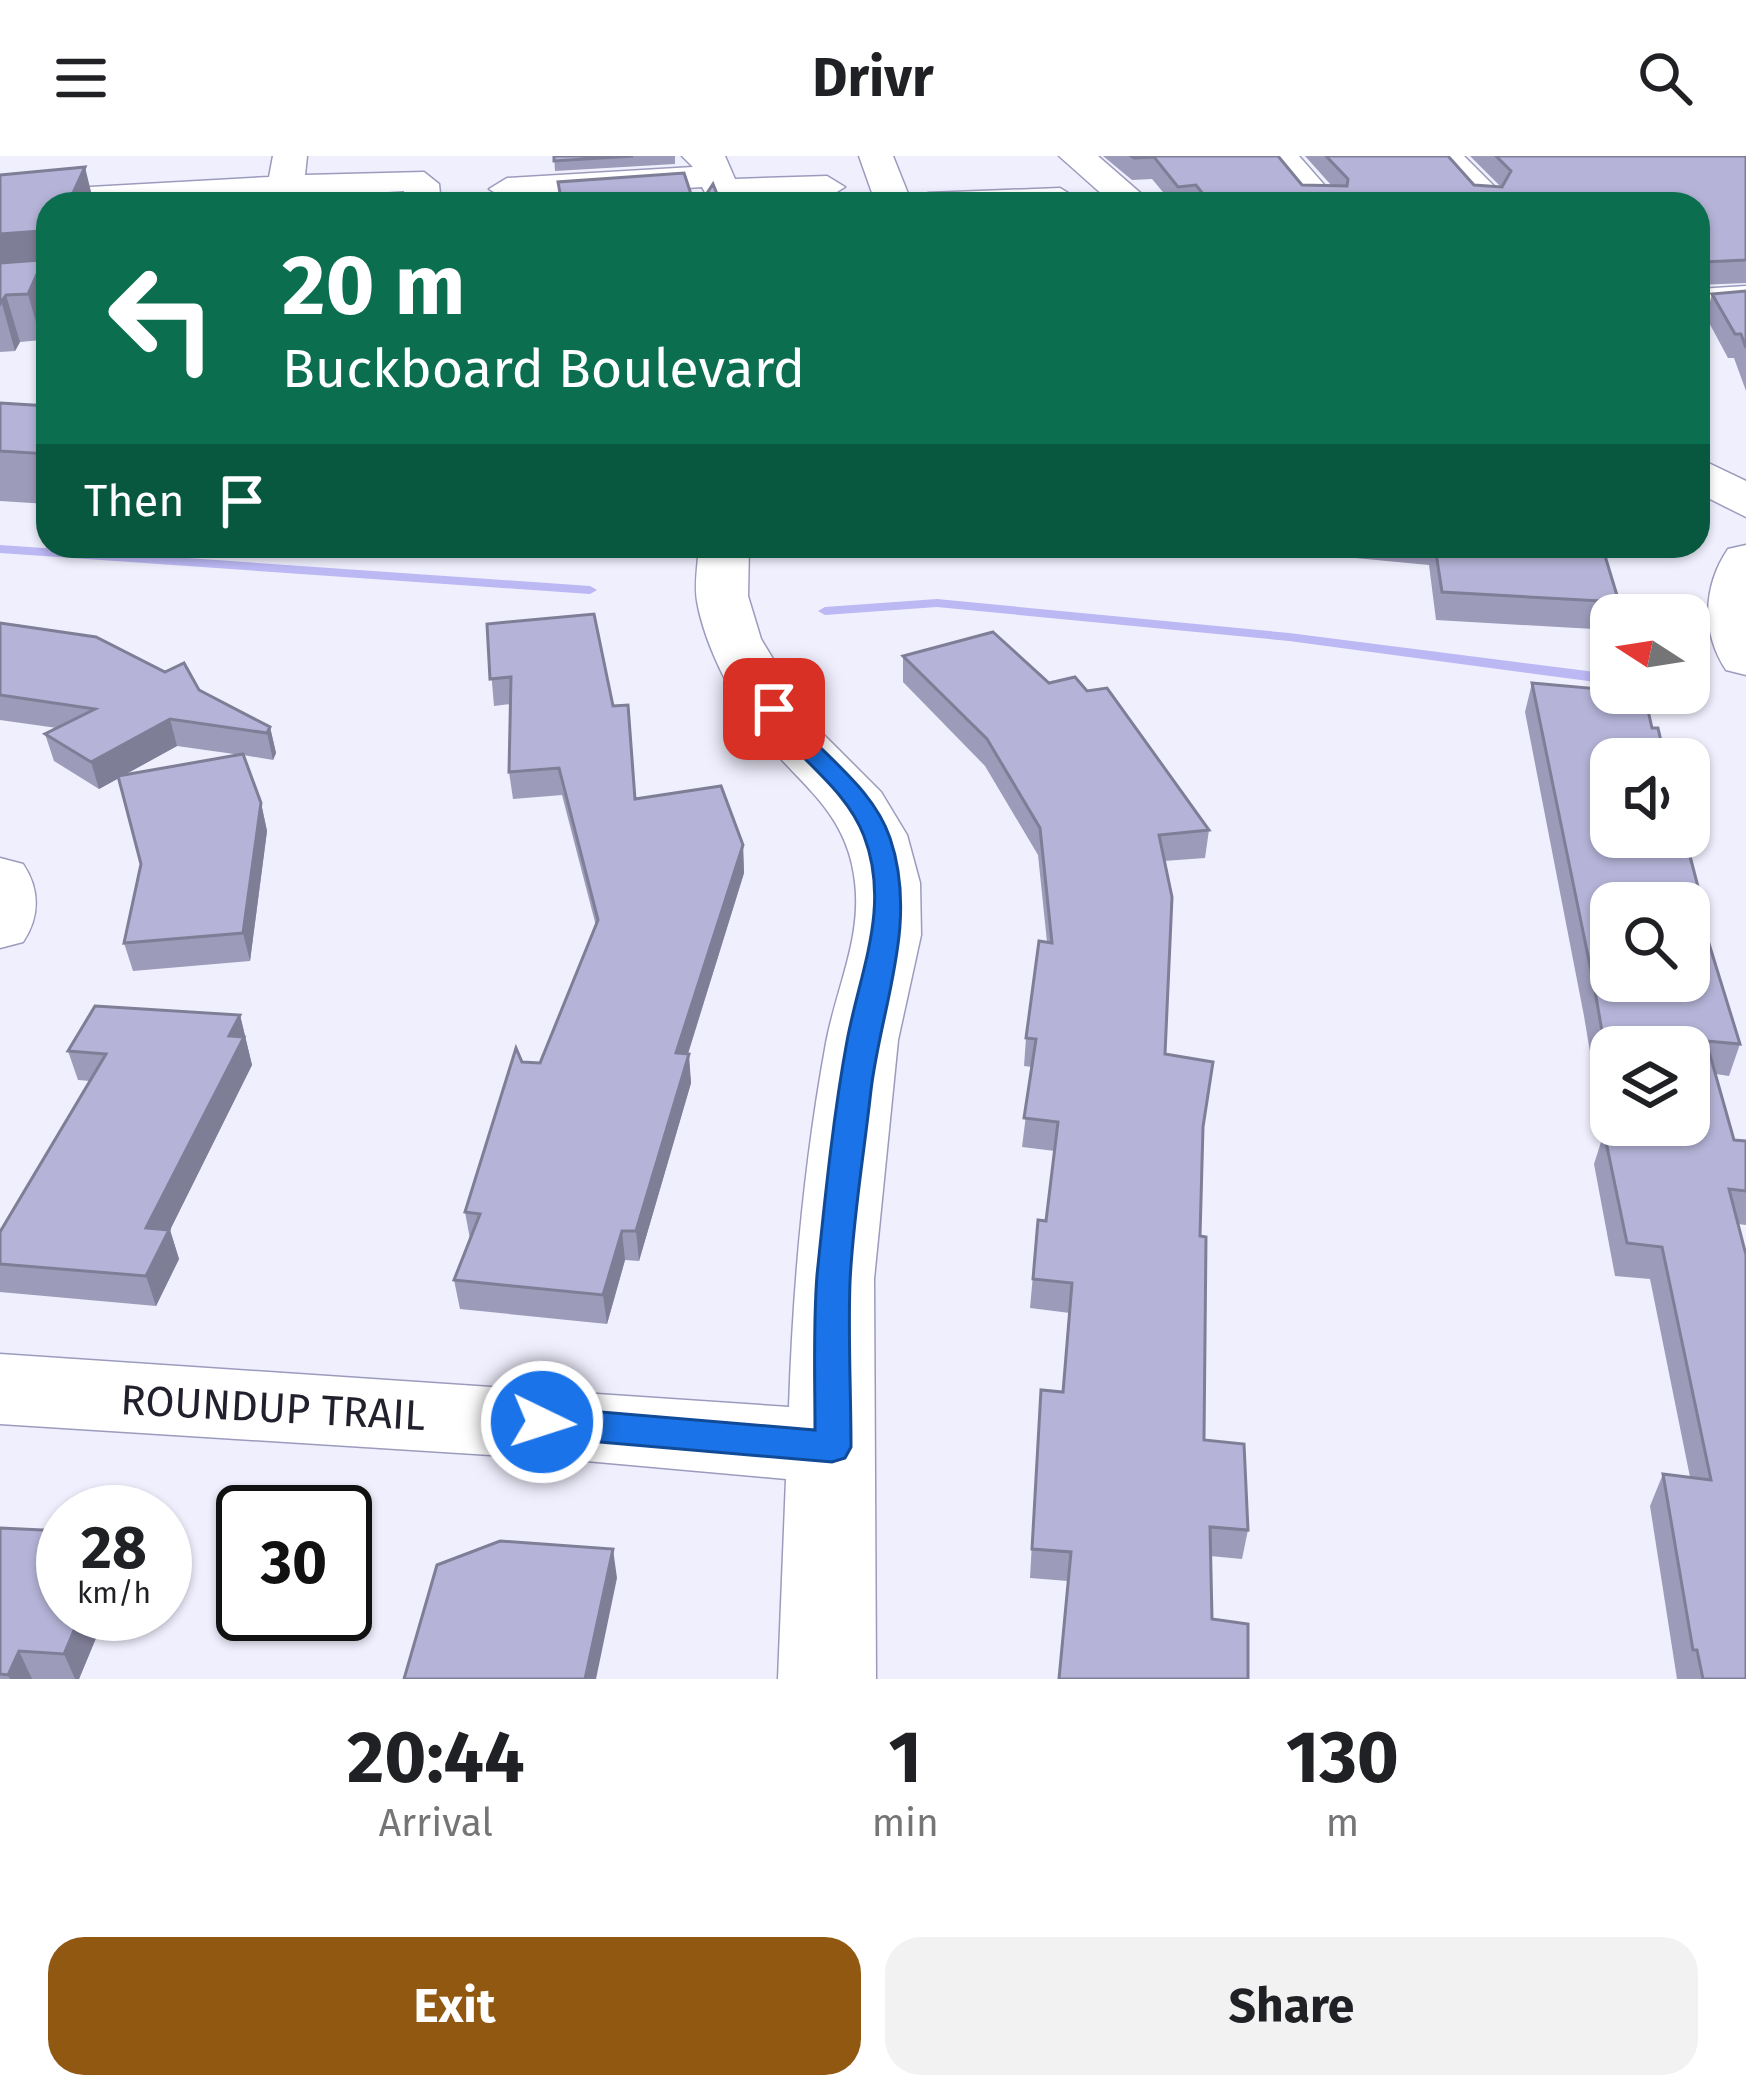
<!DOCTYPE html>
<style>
:root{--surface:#fff;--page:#f2f2f2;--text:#202124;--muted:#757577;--accent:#915812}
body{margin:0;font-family:"Fira Sans",sans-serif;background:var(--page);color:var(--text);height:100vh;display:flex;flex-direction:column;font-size:45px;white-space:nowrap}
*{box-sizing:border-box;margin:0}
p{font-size:39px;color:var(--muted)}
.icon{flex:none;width:66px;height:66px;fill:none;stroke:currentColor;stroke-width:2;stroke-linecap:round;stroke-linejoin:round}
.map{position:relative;height:1523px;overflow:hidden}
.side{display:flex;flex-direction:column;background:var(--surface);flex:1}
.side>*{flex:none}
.banner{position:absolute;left:36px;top:36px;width:1674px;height:366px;border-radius:36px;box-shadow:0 3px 9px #0004;background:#0b6e4f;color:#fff;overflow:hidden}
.needle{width:78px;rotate:282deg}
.controls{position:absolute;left:1590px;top:438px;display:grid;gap:24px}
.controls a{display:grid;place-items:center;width:120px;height:120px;border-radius:24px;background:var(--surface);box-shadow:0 3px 9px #0004;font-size:60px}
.speed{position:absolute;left:36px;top:1329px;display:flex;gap:24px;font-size:60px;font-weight:700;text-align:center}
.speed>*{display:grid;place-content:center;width:156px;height:156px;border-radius:50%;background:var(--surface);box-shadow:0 3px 9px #0004;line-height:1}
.speed small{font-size:30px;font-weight:400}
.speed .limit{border:6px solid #111;border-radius:18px;background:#fff;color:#111}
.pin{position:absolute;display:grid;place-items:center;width:102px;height:102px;color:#fff;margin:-51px;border-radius:24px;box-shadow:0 6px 18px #0006}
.me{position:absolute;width:132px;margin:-66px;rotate:94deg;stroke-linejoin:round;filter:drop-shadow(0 0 9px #0008)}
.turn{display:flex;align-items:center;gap:42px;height:252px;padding:0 48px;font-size:54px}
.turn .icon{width:156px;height:156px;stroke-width:2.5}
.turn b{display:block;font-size:84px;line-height:102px}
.then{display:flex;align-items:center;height:114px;padding:0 48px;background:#0003;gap:24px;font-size:45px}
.eta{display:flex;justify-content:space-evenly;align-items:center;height:204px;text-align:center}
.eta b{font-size:72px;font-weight:700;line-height:84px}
.action{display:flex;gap:24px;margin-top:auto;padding:24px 48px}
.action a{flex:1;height:138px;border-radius:36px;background:var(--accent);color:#fff;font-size:48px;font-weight:700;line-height:138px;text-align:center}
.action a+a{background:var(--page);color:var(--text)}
header{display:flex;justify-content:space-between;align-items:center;height:156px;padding:0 48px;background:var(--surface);font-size:54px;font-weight:700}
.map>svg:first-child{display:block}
</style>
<header><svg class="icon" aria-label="menu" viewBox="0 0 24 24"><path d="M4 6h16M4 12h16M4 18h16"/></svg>Drivr<svg class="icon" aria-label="search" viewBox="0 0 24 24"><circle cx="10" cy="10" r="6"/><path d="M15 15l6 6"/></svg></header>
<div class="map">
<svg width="1746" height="1523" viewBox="0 0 1746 1523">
<rect width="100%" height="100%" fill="#f0effe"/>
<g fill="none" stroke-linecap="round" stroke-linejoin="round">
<path fill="#bbb8f4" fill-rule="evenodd" d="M 0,389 L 590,430 L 597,434 L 590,438 L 0,397 Z
M 937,443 L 1289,477 L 1611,518 L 1611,528 L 1289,485 L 937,451 L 825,459 L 818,455 L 825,451 Z"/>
<g stroke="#9c9bbd" stroke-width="3">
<path id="minor" d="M 273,0 L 307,0 L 305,19 L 424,16 L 439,28 L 441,48 L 405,48 L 404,35 L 303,41 L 302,48 L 266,48 L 266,43 L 48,48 L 48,55 L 0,58 L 0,36 L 269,21 Z
M 682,0 L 725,0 L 735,23 L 827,20 L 845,31 L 827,42 L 721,45 L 708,42 L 702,31 L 507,44 L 489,33 L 507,22 L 693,11 Z
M 859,0 L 893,0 L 911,45 L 928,37 L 1060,32 L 1078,43 L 1075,48 L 876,48 Z
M 1059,0 L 1098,0 L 1153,48 L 1113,48 Z
M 1263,0 L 1299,0 L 1341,48 L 1303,48 Z
M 1427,0 L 1464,0 L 1504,40 L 1498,48 L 1473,48 Z
M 1746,130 L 1746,154 L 1698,157 L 1698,133 Z
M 1698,302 L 1746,325 L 1746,361 L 1698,337 Z
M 1746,389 L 1746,519 L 1726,514 C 1701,476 1703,430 1728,393 Z
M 699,390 L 749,390 L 748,440 L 761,483 L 812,567 L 881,636 L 907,679 L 920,727 L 921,779 L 898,884 L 874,1123 L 876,1523 L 778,1523 L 786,1323 L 586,1305 L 0,1268 L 0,1198 L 789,1251 C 793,1129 804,1007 826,887 C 836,833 862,782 855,726 C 848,662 809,635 770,591 C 738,555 705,492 697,445 C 694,428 698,407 699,390 Z
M 0,702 L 23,708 C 40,733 40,761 23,786 L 0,792 Z"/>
</g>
<use href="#minor" fill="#fff" fill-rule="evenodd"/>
</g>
<path fill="#9c9bba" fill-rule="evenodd" d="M 554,0 L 675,0 L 675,8 L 555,15 Z
M 1103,0 L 1278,0 L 1302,29 L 1331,29 L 1305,0 L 1448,0 L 1474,29 L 1501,31 L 1470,0 L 1746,0 L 1746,127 L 1698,129 L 1698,48 L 1173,48 L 1152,23 L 1132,24 Z
M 0,19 L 41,184 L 20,186 L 15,195 L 0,196 Z
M 558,26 L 693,44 L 693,48 L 561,48 Z
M 1746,135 L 1746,235 L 1734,202 L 1728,202 L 1706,161 L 1712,138 Z
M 0,247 L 48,250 L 48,348 L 0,345 Z
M 1313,390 L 1624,390 L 1624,392 L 1603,391 L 1619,446 L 1616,459 L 1611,459 L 1611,474 L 1436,464 L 1429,409 L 1313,398 Z
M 0,467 L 199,534 L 270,571 L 276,597 L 273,604 L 243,599 L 261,647 L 267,675 L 250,805 L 133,815 L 124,787 L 141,708 L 119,622 L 99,633 L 54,605 L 45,578 L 57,572 L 0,564 ZM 177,590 L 241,599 L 124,619 Z
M 487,468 L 613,550 L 635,643 L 743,689 L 744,717 L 688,898 L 691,927 L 639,1105 L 625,1104 L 607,1168 L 460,1153 L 454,1124 L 470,1083 L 465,1056 L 522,906 L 540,907 L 596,770 L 562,639 L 513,643 L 509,616 L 510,548 L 494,550 Z
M 903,500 L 1209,674 L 1205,702 L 1164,705 L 1165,898 L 1203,972 L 1200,1080 L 1204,1284 L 1248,1374 L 1242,1403 L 1210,1400 L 1212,1463 L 1248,1523 L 1068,1425 L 1030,1422 L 1039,1263 L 1062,1236 L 1070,1157 L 1030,1152 L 1038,1064 L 1046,1065 L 1055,995 L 1022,991 L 1032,911 L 1024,910 L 1026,882 L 1047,786 L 1038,699 L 985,610 L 903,526 Z
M 1532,527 L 1652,572 L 1707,765 L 1704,772 L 1740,888 L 1729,920 L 1716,918 L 1734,984 L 1746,985 L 1746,1069 L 1738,1068 L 1746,1523 L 1677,1523 L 1650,1350 L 1663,1318 L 1690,1321 L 1650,1123 L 1615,1120 L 1594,1008 L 1601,986 L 1590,941 L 1595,926 L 1584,860 L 1525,556 ZM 1611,891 L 1689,969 L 1611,969 Z
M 240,859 L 252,909 L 170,1074 L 179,1103 L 156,1150 L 0,1136 L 0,1076 L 90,925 L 78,924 L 68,895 Z
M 0,1372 L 63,1458 L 106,1458 L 79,1523 L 0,1523 Z"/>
<path fill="#7f7e97" d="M 85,11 L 94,48 L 68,48 Z
M 39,75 L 48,94 L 48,168 L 41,184 L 28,138 L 0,124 L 0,78 Z
M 6,139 L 20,186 L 15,195 L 2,148 Z
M 170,563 L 177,590 L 99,633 L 91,606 Z
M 270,571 L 276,597 L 273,604 L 267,577 Z
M 261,647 L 267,675 L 250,805 L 243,777 Z
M 743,689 L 744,717 L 679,926 L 676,897 Z
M 240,859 L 252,909 L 170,1074 L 179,1103 L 156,1150 L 146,1120 L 146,1072 L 229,880 Z
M 689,898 L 691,927 L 639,1105 L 636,1075 Z
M 622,1075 L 625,1104 L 607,1168 L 603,1139 Z
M 63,1380 L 63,1415 L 55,1397 Z
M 613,1393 L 617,1422 L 596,1523 L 585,1523 Z
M 81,1458 L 106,1458 L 79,1523 L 75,1523 L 64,1498 Z
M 19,1495 L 32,1523 L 10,1523 L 8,1519 Z"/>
<path fill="#b5b4d8" stroke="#7f7e97" stroke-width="3" fill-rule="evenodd" d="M 554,0 L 633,0 L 554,5 Z
M 1131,0 L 1278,0 L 1302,29 L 1347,30 L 1348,23 L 1326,0 L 1448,0 L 1474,29 L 1502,31 L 1511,15 L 1496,0 L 1746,0 L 1746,104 L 1704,106 L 1700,116 L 1698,113 L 1698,48 L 1385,48 L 1385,45 L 1336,48 L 1211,48 L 1196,29 L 1178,31 L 1154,1 L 1134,2 Z
M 85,11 L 68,48 L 48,48 L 48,94 L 28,138 L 6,139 L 0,148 L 0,107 L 39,104 L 39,75 L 0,78 L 0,19 Z
M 684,17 L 693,44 L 624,48 L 562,48 L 558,26 Z
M 713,28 L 721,48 L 700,48 Z
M 1746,135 L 1746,192 L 1741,178 L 1735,178 L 1712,138 Z
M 0,247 L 48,250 L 48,298 L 0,295 Z
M 1435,390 L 1602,390 L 1619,446 L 1442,436 Z
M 594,458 L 613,550 L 628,549 L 635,643 L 721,630 L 743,689 L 676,897 L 689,898 L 636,1075 L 622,1075 L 603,1139 L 454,1124 L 480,1058 L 465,1056 L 516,892 L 522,906 L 540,907 L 598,764 L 559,612 L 509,616 L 511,521 L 490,523 L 487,468 Z
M 0,467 L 96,481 L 165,516 L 184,507 L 199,534 L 270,571 L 267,577 L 170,563 L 91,606 L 45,578 L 95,553 L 0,539 Z
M 993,476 L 1049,527 L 1075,521 L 1087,535 L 1107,532 L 1209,674 L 1159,679 L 1172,741 L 1165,898 L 1213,906 L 1203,971 L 1200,1080 L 1206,1081 L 1204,1284 L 1244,1288 L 1248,1374 L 1210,1371 L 1212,1463 L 1248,1468 L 1248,1523 L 1059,1523 L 1071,1396 L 1032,1393 L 1041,1234 L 1063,1236 L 1072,1127 L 1033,1123 L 1038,1064 L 1046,1065 L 1058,966 L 1024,962 L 1036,883 L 1026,882 L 1039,785 L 1052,787 L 1040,672 L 987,583 L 903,500 Z
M 1532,527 L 1611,534 L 1611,537 L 1644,537 L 1652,572 L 1658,572 L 1665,603 L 1611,603 L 1611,681 L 1685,681 L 1707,765 L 1702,765 L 1740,888 L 1706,885 L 1734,984 L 1746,985 L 1746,1035 L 1729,1033 L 1746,1099 L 1746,1523 L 1703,1523 L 1697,1494 L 1693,1494 L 1663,1318 L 1711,1324 L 1662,1091 L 1627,1087 L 1604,976 L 1616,973 L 1615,969 L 1689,969 L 1689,891 L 1611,891 L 1611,953 L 1600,909 L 1608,910 L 1594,829 ZM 1611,747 L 1689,747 L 1689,825 L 1611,825 Z
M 243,598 L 261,647 L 243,777 L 124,787 L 141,708 L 118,620 Z
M 95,850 L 240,859 L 229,880 L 244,881 L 146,1072 L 169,1074 L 146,1120 L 0,1108 L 0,1076 L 106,898 L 68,895 Z
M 0,1372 L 63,1375 L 63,1380 L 55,1397 L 63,1398 L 63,1458 L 81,1458 L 64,1498 L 19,1495 L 8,1519 L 0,1518 Z
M 500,1385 L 613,1393 L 585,1523 L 404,1523 L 437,1409 Z"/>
<path fill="#1a73e8" stroke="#114b97" stroke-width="3" d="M 765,548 L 782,548 C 814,595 871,626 890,682 C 919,767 881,850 871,934 C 864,998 853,1062 850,1126 C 848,1181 851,1236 851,1291 L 845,1302 L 832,1306 L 542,1281 L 530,1277 L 524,1266 L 530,1256 L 542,1251 L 815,1274 C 815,1223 813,1170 817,1119 C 825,1042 833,961 847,885 C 860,815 891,751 864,680 C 844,628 791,599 762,553 Z"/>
<g text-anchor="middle" stroke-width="12" stroke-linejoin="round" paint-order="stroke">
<g font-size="42" fill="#21202d" stroke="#fff">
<text transform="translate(273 1251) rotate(3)" y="15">ROUNDUP TRAIL</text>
</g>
</g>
</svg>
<div class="controls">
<a><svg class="needle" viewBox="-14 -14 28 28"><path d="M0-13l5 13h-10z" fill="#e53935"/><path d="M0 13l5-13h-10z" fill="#757577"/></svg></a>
<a><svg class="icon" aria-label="sound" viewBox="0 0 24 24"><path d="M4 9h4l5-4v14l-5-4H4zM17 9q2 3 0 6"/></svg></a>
<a><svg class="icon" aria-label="search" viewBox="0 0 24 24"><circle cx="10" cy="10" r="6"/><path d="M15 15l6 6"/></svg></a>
<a><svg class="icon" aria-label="layers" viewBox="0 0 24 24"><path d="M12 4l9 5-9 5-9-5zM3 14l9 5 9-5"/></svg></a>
</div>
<div class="speed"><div>28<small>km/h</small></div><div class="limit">30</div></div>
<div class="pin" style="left:774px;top:553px;background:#d93025"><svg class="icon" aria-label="arrive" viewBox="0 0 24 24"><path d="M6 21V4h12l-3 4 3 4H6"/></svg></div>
<svg class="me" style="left:542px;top:1266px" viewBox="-20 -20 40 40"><circle r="17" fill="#1a73e8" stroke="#fff" stroke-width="3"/><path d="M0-11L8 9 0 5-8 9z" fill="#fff"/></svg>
<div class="banner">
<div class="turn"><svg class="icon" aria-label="left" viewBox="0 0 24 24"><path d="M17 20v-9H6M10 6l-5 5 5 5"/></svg><div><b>20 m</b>Buckboard Boulevard</div></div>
<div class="then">Then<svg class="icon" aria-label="arrive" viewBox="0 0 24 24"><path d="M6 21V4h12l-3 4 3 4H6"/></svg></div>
</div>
</div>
<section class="side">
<div class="eta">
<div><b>20:44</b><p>Arrival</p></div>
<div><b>1</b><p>min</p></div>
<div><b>130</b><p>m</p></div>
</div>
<div class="action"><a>Exit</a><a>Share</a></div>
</section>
